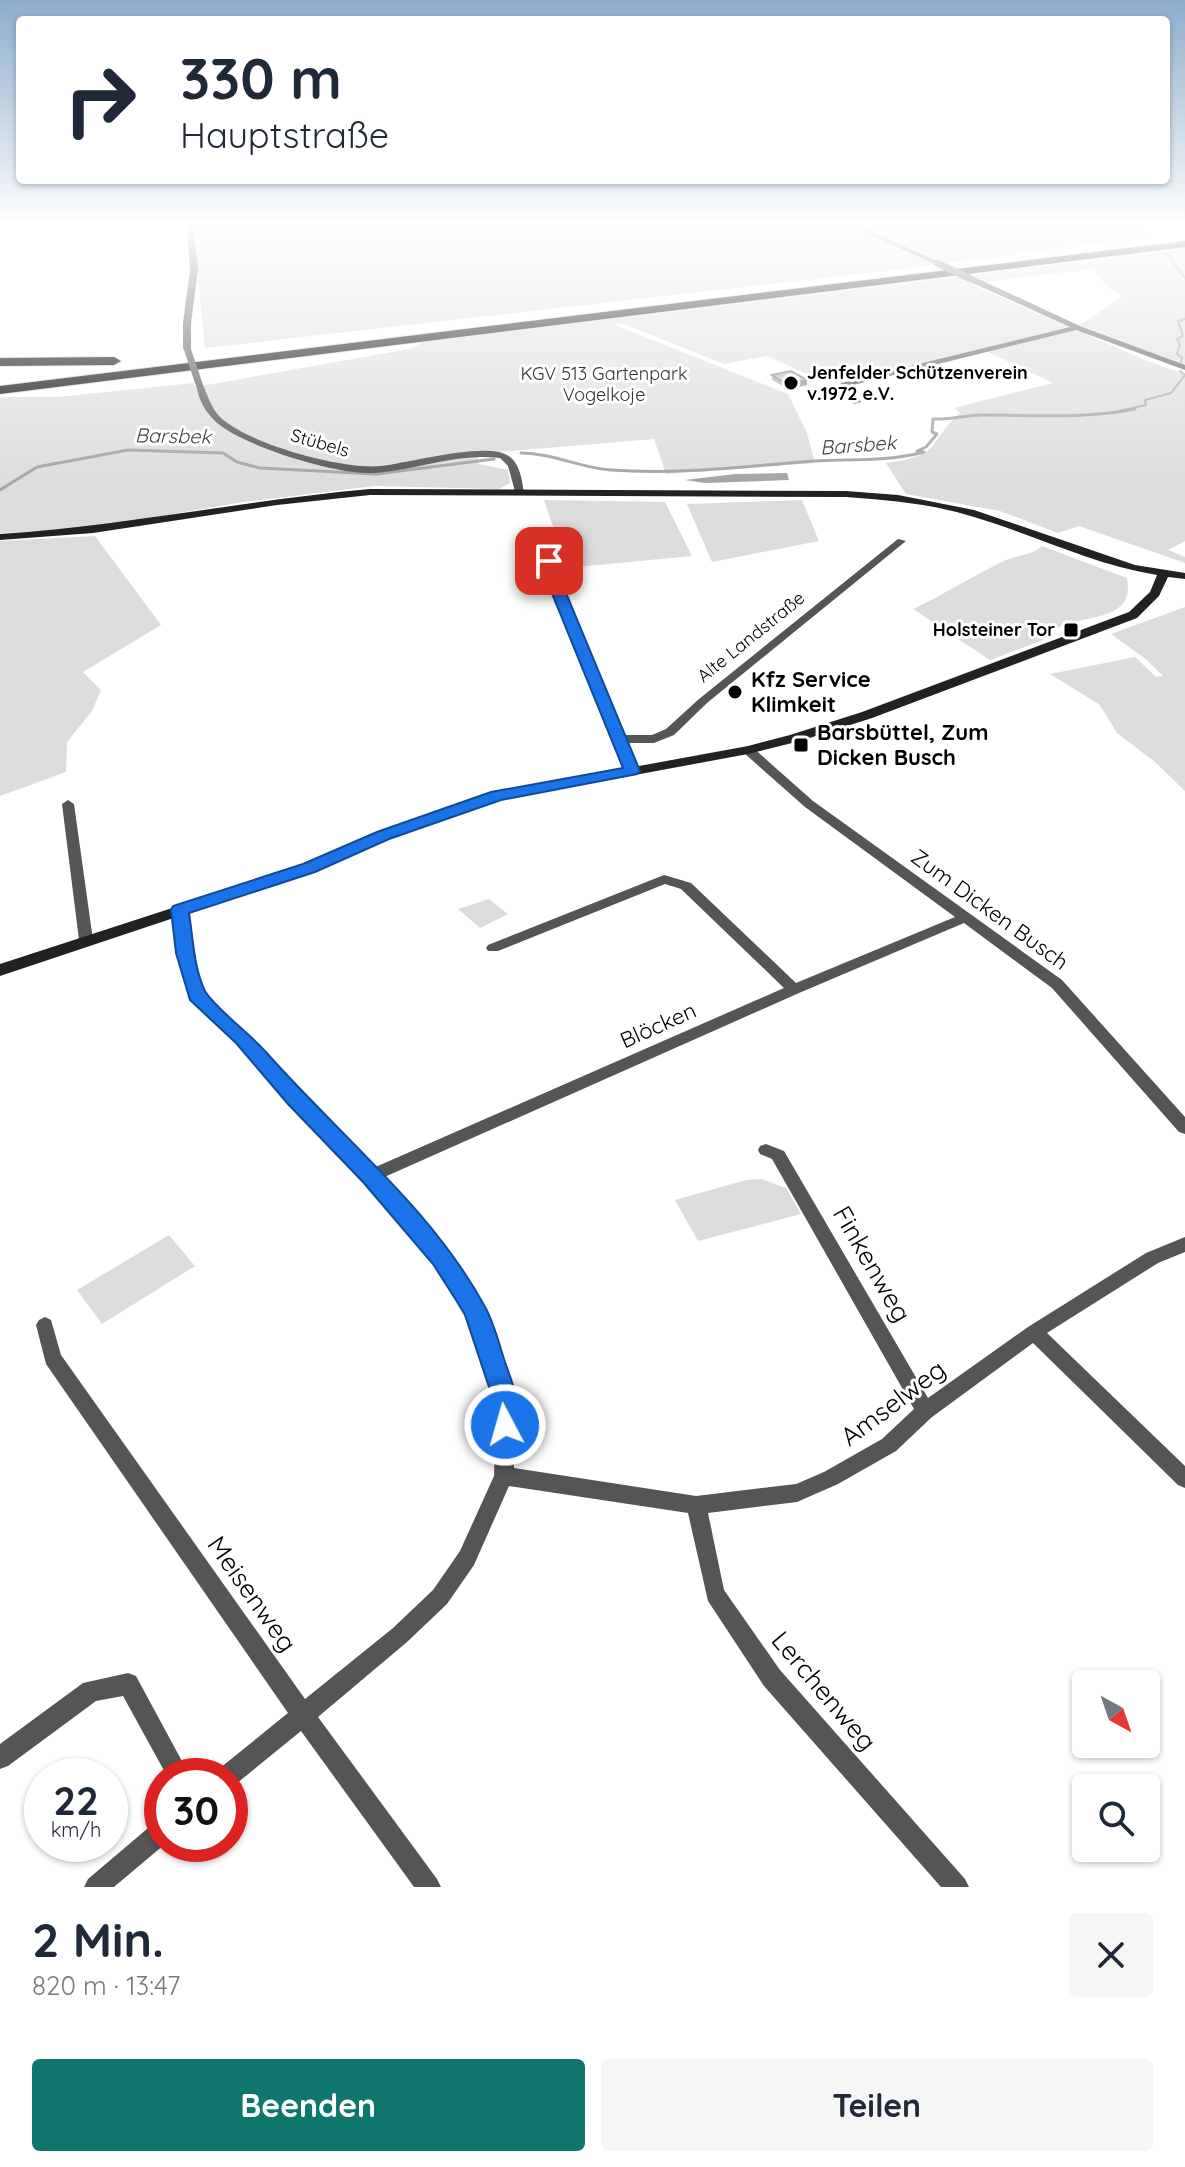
<!DOCTYPE html>
<html lang="de">
<meta charset="utf-8">
<style>
:root{--surface:#fff;--page:#f6f6f7;--text:#1f2937;--muted:#747a83;--accent:#0f766e}
body{margin:0;font-family:Quicksand,sans-serif;background:var(--page);color:var(--text);height:100vh;display:flex;flex-direction:column;font-size:30px;white-space:nowrap}
*{box-sizing:border-box;margin:0}
p{font-size:26px;color:var(--muted)}
.icon{flex:none;width:44px;height:44px;fill:none;stroke:currentColor;stroke-width:2;stroke-linecap:round;stroke-linejoin:round}
.map{position:relative;height:1887px;overflow:hidden}
.drawer{display:flex;flex-direction:column;background:var(--surface);flex:1}
.drawer>*{flex:none}
.banner{position:absolute;left:16px;top:16px;width:1154px;height:168px;border-radius:8px;box-shadow:0 2px 6px #0004;background:#fff;color:var(--text);overflow:hidden}
.needle{width:52px;rotate:140deg}
.buttons{position:absolute;left:1072px;top:1670px;display:grid;gap:16px}
.buttons a{display:grid;place-items:center;width:88px;height:88px;border-radius:8px;background:var(--surface);box-shadow:0 2px 6px #0004;font-size:40px}
.speed{position:absolute;left:24px;top:1758px;display:flex;gap:16px;font-size:40px;font-weight:700;text-align:center}
.speed>*{display:grid;place-content:center;width:104px;height:104px;border-radius:50%;background:var(--surface);box-shadow:0 2px 6px #0004;line-height:1}
.speed small{font-size:20px;font-weight:400}
.speed .limit{border:12px solid #d22;background:#fff;color:#111}
.pin{position:absolute;display:grid;place-items:center;width:68px;height:68px;color:#fff;margin:-34px;border-radius:16px;box-shadow:0 4px 12px #0006}
.me{position:absolute;width:88px;margin:-44px;rotate:354deg;stroke-linejoin:round;filter:drop-shadow(0 0 6px #0008)}
.turn{display:flex;align-items:center;gap:28px;height:168px;padding:0 32px;font-size:36px}
.turn .icon{width:104px;height:104px;stroke-width:2.5}
.turn b{display:block;font-size:56px;line-height:68px}
.round{display:grid;place-items:center;flex:none;width:84px;height:84px;border-radius:8px;background:var(--page)}
.overview{display:flex;align-items:center;justify-content:space-between;height:136px;padding:0 32px}
h1{font-size:48px;font-weight:700;line-height:60px}
.action{display:flex;gap:16px;margin-top:auto;padding:16px 32px}
.action a{flex:1;height:92px;border-radius:8px;background:var(--accent);color:#fff;font-size:32px;font-weight:700;line-height:92px;text-align:center}
.action a+a{background:var(--page);color:var(--text)}
.map>svg:first-child{display:block}
</style>
<div class="map">
<svg width="1185" height="1887" viewBox="0 0 1185 1887">
<rect width="100%" height="100%" fill="#fff"/>
<path fill="#dcdcdc" d="M 197,225 L 1126,225 L 1145,237 L 886,271 L 205,348 L 195,248 Z
M 1185,249 L 1185,365 L 1080,325 L 1123,296 L 1109,288 L 1092,269 L 970,284 L 1150,362 L 1185,374 L 1185,541 L 1168,550 L 1185,557 L 1185,563 L 1079,526 L 1058,533 L 1000,511 L 906,494 L 886,463 C 944,455 924,446 960,413 L 954,408 L 1053,383 L 982,349 L 872,376 L 853,365 L 809,375 L 767,356 L 724,364 L 621,323 L 613,324 L 788,394 L 807,433 L 815,463 L 666,474 L 654,439 L 477,454 L 479,464 L 508,470 L 510,483 L 499,489 L 374,486 L 243,502 L 85,529 L 0,533 L 0,397 L 58,397 L 194,383 L 195,387 L 409,349 L 424,342 Z
M 544,500 L 665,502 L 692,556 L 566,568 L 575,556 L 571,549 L 560,547 Z
M 802,500 L 819,541 L 712,562 L 687,504 Z
M 95,536 L 161,625 L 83,672 L 101,690 L 92,711 L 67,742 L 66,772 L 0,796 L 0,541 Z
M 1042,546 L 1127,578 C 1137,631 1065,608 1043,640 L 990,660 L 913,609 C 945,594 974,575 1006,560 C 1018,555 1032,555 1042,546 Z
M 1185,607 L 1185,791 L 1155,762 L 1117,733 L 1100,705 L 1050,674 L 1135,657 L 1156,677 L 1163,676 L 1147,660 L 1111,634 Z
M 489,899 L 508,914 L 480,928 L 458,909 Z
M 761,1179 L 786,1188 L 801,1214 L 698,1241 L 675,1200 L 746,1180 Z
M 169,1235 L 195,1266 L 102,1324 L 77,1290 Z"/>
<path fill="#a3a3a3" d="M 787,473 L 789,480 L 705,483 L 685,480 L 735,474 Z"/>
<g fill="none" stroke-linecap="round" stroke-linejoin="round">
<path stroke="#a3a3a3" stroke-width="2" d="M 1137,225 L 1151,237
M 1166,253 L 1185,278
M 1181,362 L 1182,358 L 1177,354 L 1180,345 L 1177,339 L 1183,336 L 1178,321 L 1185,319
M 1119,411 L 1146,405 L 1145,400 L 1171,393 L 1185,375 L 1180,371"/>
<path stroke="#a3a3a3" stroke-width="3" d="M 521,453 C 553,453 580,468 611,470 C 679,475 746,466 814,461 C 852,459 887,462 924,452 L 917,451 L 926,447 L 937,434 L 932,432 L 933,419 C 950,420 966,415 983,415 C 1033,415 1085,419 1135,409
M 0,490 L 37,467 L 128,450 L 223,453 L 237,462 L 260,468 L 376,474 L 494,459"/>
<g stroke="#dbdbdb" stroke-width="2">
<path id="highway" d="M 1185,241 L 1185,247 L 0,394 L 0,386 Z
M 0,358 L 114,357 L 121,361 L 114,365 L 0,366 Z"/>
</g>
<path fill="#555" fill-rule="evenodd" d="M 187,225 L 193,225 L 198,270 L 191,323 L 191,348 L 187,350 L 183,348 L 183,323 L 190,270 Z
M 859,226 L 939,262 L 940,263 L 935,264 L 857,229 Z
M 966,276 L 972,276 L 1080,326 L 1185,365 L 1185,370 L 1076,330 L 849,386 L 861,402 L 854,404 L 840,385 L 841,383 L 1070,327 L 966,280 Z
M 197,385 L 203,385 C 208,396 211,408 220,417 C 248,444 343,470 381,466 C 409,463 484,442 507,455 C 520,462 522,480 524,493 L 516,495 L 508,466 L 500,458 C 454,452 411,473 366,473 C 329,472 243,446 216,422 C 206,413 197,398 197,385 Z
M 898,539 L 906,541 L 707,703 L 674,735 L 654,743 L 626,743 L 638,771 L 632,775 L 628,774 L 611,739 L 544,569 L 545,552 L 554,554 L 554,569 L 623,735 L 652,735 L 666,729 L 699,699 Z
M 748,746 L 752,747 L 813,801 L 1062,980 L 1185,1117 L 1185,1134 L 1179,1132 L 1052,988 L 964,923 L 799,993 L 380,1179 L 447,1252 L 485,1311 L 514,1399 L 514,1468 L 696,1496 L 796,1484 L 824,1472 L 882,1439 L 914,1409 L 772,1159 L 760,1154 L 758,1150 L 760,1146 L 766,1144 L 784,1151 L 928,1398 L 1028,1327 L 1146,1253 L 1185,1237 L 1185,1252 L 1158,1263 L 1047,1333 L 1185,1466 L 1185,1488 L 1178,1485 L 1033,1343 L 932,1417 L 896,1451 L 838,1484 L 797,1502 L 708,1513 L 724,1590 L 780,1670 L 965,1879 L 969,1887 L 941,1887 L 764,1686 L 708,1601 L 688,1513 L 509,1486 L 474,1565 L 447,1604 L 407,1642 L 318,1717 L 437,1879 L 441,1887 L 414,1887 L 301,1731 L 236,1784 L 230,1786 L 230,1776 L 217,1776 L 220,1768 L 288,1713 L 46,1364 L 36,1325 L 39,1320 L 45,1317 L 51,1320 L 61,1355 L 305,1699 L 393,1628 L 433,1590 L 460,1551 L 494,1476 L 496,1399 L 468,1314 L 435,1262 L 237,1042 L 192,999 L 179,953 L 173,910 L 180,906 L 187,910 L 193,953 L 204,993 L 247,1034 L 371,1169 L 784,988 L 681,889 L 665,884 L 498,951 L 488,951 L 486,948 L 488,945 L 664,875 L 691,883 L 796,983 L 955,917 L 805,807 L 744,753 L 742,750 Z
M 68,800 L 74,804 L 93,940 L 86,945 L 79,940 L 62,804 Z
M 128,1673 L 136,1676 L 190,1776 L 167,1776 L 123,1696 L 96,1701 L 8,1766 L 0,1769 L 0,1744 L 83,1683 Z
M 162,1819 L 162,1844 L 165,1844 L 114,1887 L 84,1887 L 88,1879 L 154,1823 Z"/>
<path fill="#222" fill-rule="evenodd" d="M 370,489 L 846,491 L 898,495 L 974,510 L 1135,565 L 1185,573 L 1185,579 L 1168,577 L 1159,596 L 1137,618 L 872,718 L 800,741 L 748,754 L 500,800 L 388,838 L 314,871 L 0,976 L 0,964 L 304,865 L 378,832 L 492,793 L 748,746 L 790,735 L 862,712 L 1129,612 L 1150,592 L 1157,575 C 1094,565 1035,535 974,517 C 933,504 889,500 846,497 L 370,495 L 277,505 L 93,533 L 0,540 L 0,534 C 124,526 246,500 370,489 Z"/>
<use href="#highway" fill="#000" fill-rule="evenodd"/>
<path stroke="#555" stroke-width="7" d="M 937,263 L 969,278
M 187,348 L 200,387"/>
</g>
<path fill="#a9a9a9" d="M 772,375 L 807,380 L 807,385 L 788,389 L 772,380 Z"/>
<path fill="#898989" d="M 807,380 L 807,385 L 788,389 L 788,385 Z"/>
<path fill="#c4c4c4" stroke="#898989" stroke-width="2" d="M 791,371 L 807,380 L 788,385 L 772,375 Z"/>
<linearGradient id="sky" x2="0" y2="1"><stop stop-color="#8cadcc"/><stop offset="0.46" stop-color="#fff"/><stop offset="1" stop-color="#fff" stop-opacity="0"/></linearGradient>
<rect width="1185" height="489" fill="url(#sky)"/>
<path fill="#1a73e8" stroke="#114b97" stroke-width="2" d="M 545,558 L 556,561 L 556,569 L 640,771 L 637,774 L 501,800 L 389,839 L 315,872 L 189,913 C 193,938 194,969 205,991 C 213,1006 252,1036 265,1051 C 338,1134 431,1208 484,1305 C 494,1322 499,1344 505,1362 C 513,1385 524,1410 514,1433 L 505,1436 L 496,1433 L 493,1425 L 493,1399 L 465,1315 L 456,1300 L 433,1264 L 363,1182 L 288,1104 L 236,1043 L 190,1000 L 176,953 L 171,910 L 173,906 L 303,864 L 377,832 L 491,792 L 623,768 L 542,569 Z"/>
<g fill="#000" stroke="#fff" stroke-width="3">
<circle cx="791" cy="383" r="8"/>
<rect x="1063" y="622" width="16" height="16" rx="4"/>
<circle cx="735" cy="692" r="8"/>
<rect x="793" y="737" width="16" height="16" rx="4"/>
</g>
<g text-anchor="middle" stroke-width="6" stroke-linejoin="round" paint-order="stroke">
<g font-size="18" font-weight="bold" fill="#000" stroke="#fff" text-anchor="start">
<text x="807" y="379">Jenfelder Schützenverein<tspan x="807" dy="21">v.1972 e.V.</tspan></text>
<text x="1055" y="636" text-anchor="end">Holsteiner Tor</text>
</g>
<g font-size="18" fill="#333" stroke="#fff">
<text x="604" y="380">KGV 513 Gartenpark<tspan x="604" dy="21">Vogelkoje</tspan></text>
</g>
<g font-size="18" fill="#000" stroke="#fff">
<text transform="translate(320 443) rotate(16)" y="6">Stübels</text>
<text transform="translate(751 637) rotate(-39)" y="6">Alte Landstraße</text>
</g>
<g font-size="20" font-style="italic" fill="#444" stroke="#fff">
<text transform="translate(173 436) rotate(1)" y="7">Barsbek</text>
<text transform="translate(858 445) rotate(-4)" y="7">Barsbek</text>
</g>
<g font-size="22" font-weight="bold" fill="#000" stroke="#fff" text-anchor="start">
<text x="751" y="687">Kfz Service<tspan x="751" dy="25">Klimkeit</tspan></text>
<text x="817" y="740">Barsbüttel, Zum<tspan x="817" dy="25">Dicken Busch</tspan></text>
</g>
<g font-size="22" fill="#000" stroke="#fff">
<text transform="translate(990 909) rotate(36)" y="8">Zum Dicken Busch</text>
<text transform="translate(658 1025) rotate(-24)" y="8">Blöcken</text>
</g>
<g font-size="26" fill="#000" stroke="#fff">
<text transform="translate(872 1264) rotate(60)" y="9">Finkenweg</text>
<text transform="translate(893 1403) rotate(-37)" y="9">Amselweg</text>
<text transform="translate(252 1594) rotate(55)" y="9">Meisenweg</text>
<text transform="translate(824 1691) rotate(50)" y="9">Lerchenweg</text>
</g>
</g>
</svg>
<div class="buttons">
<a><svg class="needle" viewBox="-14 -14 28 28"><path d="M0-13l5 13h-10z" fill="#e53935"/><path d="M0 13l5-13h-10z" fill="#747a83"/></svg></a>
<a><svg class="icon" aria-label="search" viewBox="0 0 24 24"><circle cx="10" cy="10" r="6"/><path d="M15 15l6 6"/></svg></a>
</div>
<div class="speed"><div>22<small>km/h</small></div><div class="limit">30</div></div>
<div class="pin" style="left:549px;top:561px;background:#d93025"><svg class="icon" aria-label="arrive" viewBox="0 0 24 24"><path d="M6 21V4h12l-3 4 3 4H6"/></svg></div>
<svg class="me" style="left:505px;top:1425px" viewBox="-20 -20 40 40"><circle r="17" fill="#1a73e8" stroke="#fff" stroke-width="3"/><path d="M0-11L8 9 0 5-8 9z" fill="#fff"/></svg>
<div class="banner">
<div class="turn"><svg class="icon" aria-label="right" viewBox="0 0 24 24"><path d="M7 20v-9h11M14 6l5 5-5 5"/></svg><div><b>330 m</b>Hauptstraße</div></div>
</div>
</div>
<section class="drawer">
<div class="overview"><div><h1>2 Min.</h1><p>820 m · 13:47</p></div><a class="round"><svg class="icon" aria-label="close" viewBox="0 0 24 24"><path d="M6 6l12 12M18 6L6 18"/></svg></a></div>
<div class="action"><a>Beenden</a><a>Teilen</a></div>
</section>
